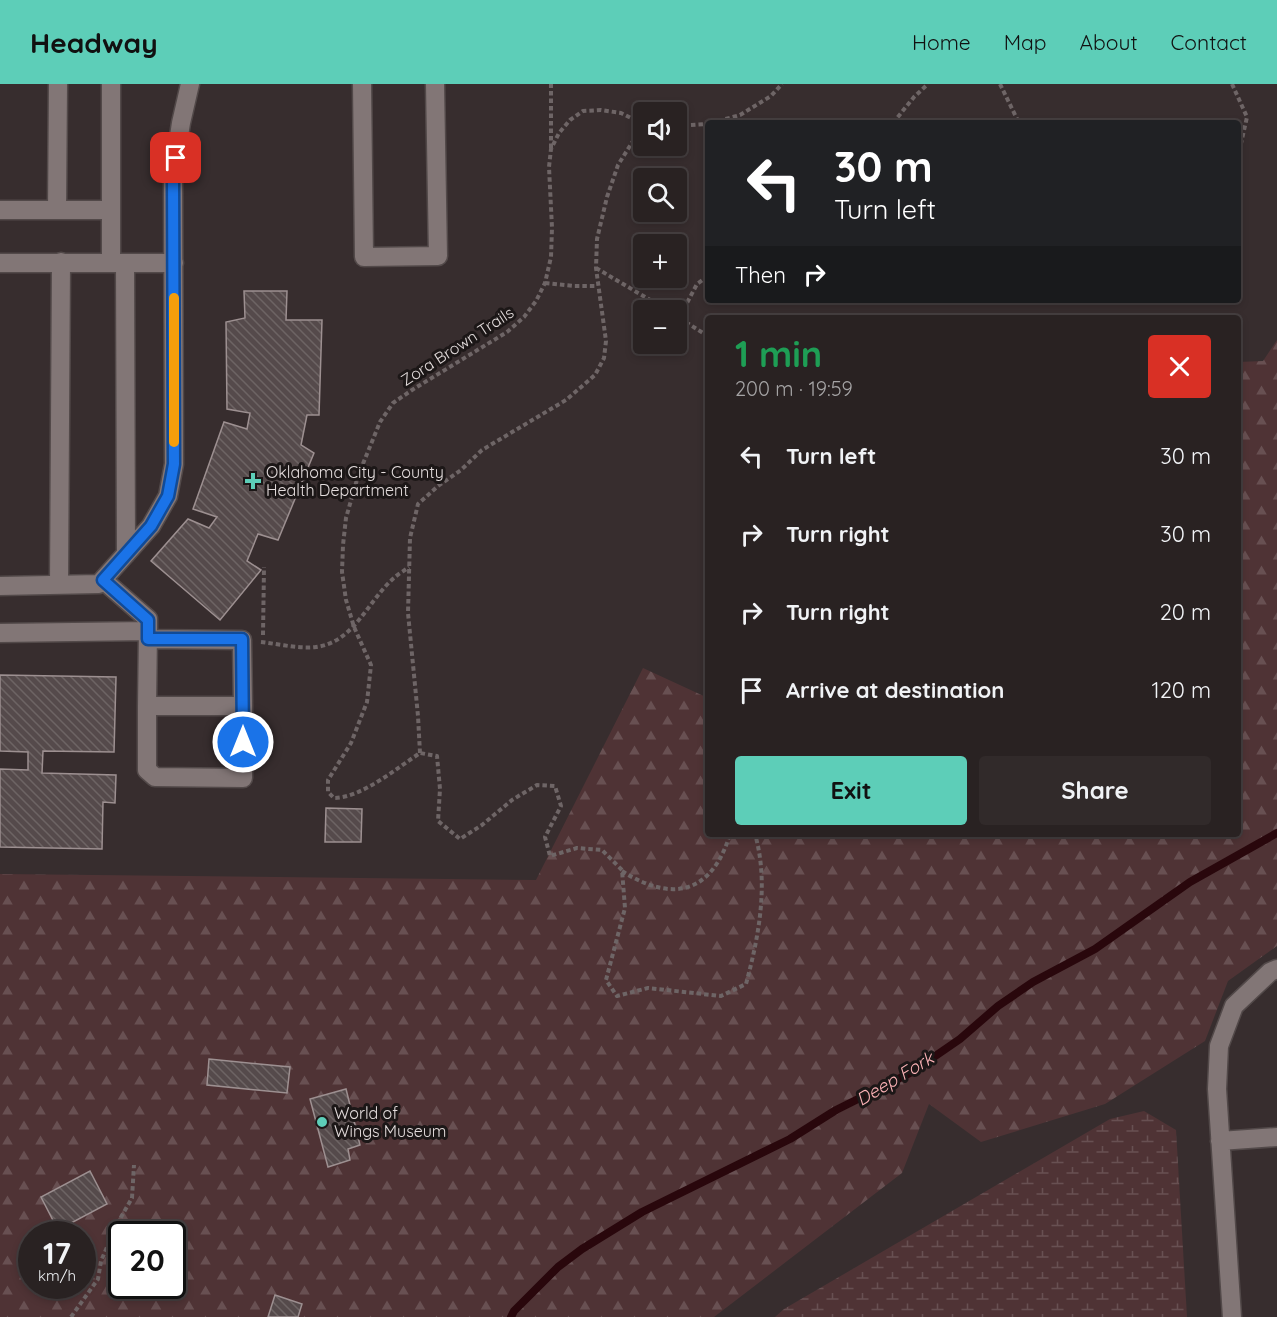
<!DOCTYPE html>
<meta charset="utf-8">
<style>
:root{--surface:#292222;--page:#312a2a;--text:#f1f3f6;--muted:#a5a4a5;--line:#453f40;--accent:#5dceb8}
body{margin:0;font-family:Quicksand,sans-serif;background:var(--page);color:var(--text);height:100vh;display:flex;flex-direction:column;font-size:22px;white-space:nowrap}
*{box-sizing:border-box;margin:0}
p{font-size:20px;color:var(--muted)}
.icon{flex:none;width:33px;height:33px;fill:none;stroke:currentColor;stroke-width:2;stroke-linecap:round;stroke-linejoin:round}
.map{position:relative;flex:1;overflow:hidden}
.side{position:absolute;left:705px;top:231px;width:536px;height:522px;display:flex;flex-direction:column;background:var(--surface);border-radius:6px;box-shadow:0 3px 9px #0003,0 0 0 2px var(--line)}
.side>*{flex:none}
.guide{position:absolute;left:705px;top:36px;width:536px;height:183px;border-radius:6px;box-shadow:0 3px 9px #0003,0 0 0 2px var(--line);background:#202124;color:#fff;overflow:hidden}
.buttons{position:absolute;left:633px;top:18px;display:grid;gap:12px}
.buttons a{display:grid;place-items:center;width:54px;height:54px;border-radius:6px;background:var(--surface);box-shadow:0 3px 9px #0003,0 0 0 2px var(--line);font-size:30px}
.speed{position:absolute;left:18px;top:1137px;display:flex;gap:12px;font-size:30px;font-weight:700;text-align:center}
.speed>*{display:grid;place-content:center;width:78px;height:78px;border-radius:50%;background:var(--surface);box-shadow:0 3px 9px #0003,0 0 0 2px var(--line);line-height:1}
.speed small{font-size:15px;font-weight:400}
.speed .limit{border:3px solid #111;border-radius:9px;background:#fff;color:#111}
.pin{position:absolute;display:grid;place-items:center;width:51px;height:51px;color:#fff;margin:-26px;border-radius:12px;box-shadow:0 3px 9px #0006}
.me{position:absolute;width:66px;margin:-33px;rotate:0deg;stroke-linejoin:round;filter:drop-shadow(0 0 4px #0008)}
.turn{display:flex;align-items:center;gap:21px;height:126px;padding:0 30px;font-size:27px}
.turn .icon{width:78px;height:78px;stroke-width:2.5}
.turn b{display:block;font-size:42px;line-height:51px}
.then{display:flex;align-items:center;height:57px;padding:0 30px;background:#0003;gap:12px;font-size:22px}
.round{display:grid;place-items:center;flex:none;width:63px;height:63px;border-radius:6px;background:var(--page)}
.headline{display:flex;align-items:center;justify-content:space-between;height:102px;padding:0 30px}
h1{font-size:36px;font-weight:700;line-height:45px;color:#1e9e55}
.primary-button{display:flex;gap:12px;margin-top:auto;padding:12px 30px}
.primary-button a{flex:1;height:69px;border-radius:6px;background:var(--accent);color:#111;font-size:24px;font-weight:700;line-height:69px;text-align:center}
.primary-button a+a{background:var(--page);color:var(--text)}
ul{padding:0;list-style:none}
li{display:flex;align-items:center;gap:18px;height:78px;padding:0 30px}
li div{flex:1}
li b{display:block;font-size:22px}
li em{font-style:normal}
header{display:flex;align-items:center;gap:36px;box-sizing:border-box;height:84px;padding:0 30px;background:var(--accent);color:#111}
header strong{font-size:28px}
nav{display:flex;gap:33px;margin-inline-start:auto;font-size:21px}
.map>svg:first-child{display:block}
</style>
<header>
<strong>Headway</strong>
<nav><a>Home</a><a>Map</a><a>About</a><a>Contact</a></nav>
</header>
<div class="map">
<svg width="1277" height="1233" viewBox="0 0 1277 1233">
<defs>
<pattern id="forest-firs" width="22" height="20" patternUnits="userSpaceOnUse" patternTransform="scale(1.5)"><rect width="22" height="20" fill="#4f3335"/><path d="M5 1l3.5 6h-7zM16 11l3.5 6h-7z" fill="#685052"/></pattern>
<pattern id="wetland-marsh" width="20" height="14" patternUnits="userSpaceOnUse" patternTransform="scale(1.5)"><rect width="20" height="14" fill="#4f3335"/><path d="M1 5h8M5 5V1M11 12h8M15 12V8" fill="none" stroke="#685052"/></pattern>
<pattern id="building-back-hatch" width="6" height="6" patternUnits="userSpaceOnUse" patternTransform="scale(1.5)"><rect width="6" height="6" fill="#554a4b"/><path d="M-1 5l2 2M0 0l6 6M5-1l2 2" fill="none" stroke="#6d6464"/></pattern>
</defs>
<rect width="100%" height="100%" fill="#372d2e"/>
<path fill="url(#forest-firs)" fill-rule="evenodd" d="M 1277,256 L 1277,862 L 1228,897 L 1205,957 L 1105,1020 L 981,1058 L 929,1020 L 902,1089 L 714,1233 L 0,1233 L 0,790 L 536,796 L 643,584 L 708,614 L 708,750 L 1238,750 L 1238,278 L 1263,277 ZM 32,1150 L 82,1150 L 82,1202 L 32,1202 ZM 122,1150 L 172,1150 L 172,1202 L 122,1202 Z"/>
<path fill="url(#wetland-marsh)" d="M 1144,1027 L 1176,1046 L 1187,1233 L 775,1233 L 784,1225 L 1110,1035 Z"/>
<g fill="none" stroke-linecap="round" stroke-linejoin="round">
<path stroke="#29070c" stroke-width="8" d="M 511,1233 L 514,1227 L 558,1183 L 582,1165 L 642,1128 L 790,1055 L 836,1026 L 912,988 L 960,955 L 998,922 L 1033,898 L 1095,865 L 1190,798 L 1277,749"/>
</g>
<path fill="url(#building-back-hatch)" stroke="#9d9091" stroke-width="1.5" d="M 244,207 L 287,207 L 286,236 L 322,236 L 319,331 L 307,331 L 301,361 L 314,369 L 278,456 L 258,450 L 247,477 L 261,486 L 220,536 L 151,477 L 188,435 L 209,444 L 217,433 L 193,425 L 224,338 L 247,345 L 250,329 L 227,325 L 226,238 L 245,234 Z
M 0,591 L 116,593 L 114,668 L 43,667 L 42,689 L 116,691 L 115,719 L 103,718 L 102,765 L 0,763 L 0,685 L 28,686 L 28,668 L 0,667 Z
M 326,724 L 362,725 L 361,758 L 325,758 Z
M 209,975 L 290,983 L 287,1009 L 207,1001 Z
M 346,1005 L 360,1061 L 348,1065 L 350,1076 L 328,1083 L 310,1015 Z
M 90,1087 L 107,1120 L 58,1146 L 41,1113 Z
M 275,1211 L 302,1220 L 298,1233 L 268,1233 Z"/>
<g fill="none" stroke-linecap="round" stroke-linejoin="round">
<g stroke="#524949" stroke-width="21">
<path id="minor" d="M 111,0 L 111,178
M 362,0 L 364,173 L 438,172 L 435,0
M 0,126 L 111,126
M 57,126 L 58,0
M 0,179 L 174,179
M 125,179 L 126,470
M 103,496 L 148,535 L 148,547 L 147,622 L 243,622 L 242,556 L 148,555
M 59,501 L 61,178
M 0,502 L 99,500 L 151,442 L 168,412 L 174,380 L 173,91 L 181,39 L 190,0
M 0,549 L 148,547
M 147,622 L 147,686 L 155,693 L 243,694 L 243,622
M 1220,1057 L 1277,1053
M 1232,1233 L 1217,1005 L 1219,962 L 1234,922 L 1270,888 L 1277,885"/>
</g>
<path stroke="#6e6566" stroke-width="4" stroke-dasharray="4.5 3" stroke-linecap="butt" d="M 1000,0 L 1019,39
M 1232,0 L 1247,33 L 1238,73
M 644,38 L 639,38 L 621,29 L 601,26 L 583,27 L 570,36 L 559,49 L 551,65 L 549,83 L 552,144 L 551,173 L 545,199 L 536,217 L 524,233 L 507,248 L 412,306 L 393,319 L 380,338 L 358,392 L 346,434 L 343,461 L 342,488 L 346,516 L 354,543 L 371,581 L 367,618 L 351,659 L 328,696 L 328,708 L 334,714 C 361,714 397,684 420,669 L 437,672 L 440,705 L 438,737 L 460,755 L 482,741 L 512,716 L 537,701 L 555,702 L 561,722 L 545,753 L 550,772 L 577,764 L 602,766 L 622,786 L 625,824 L 606,896 L 617,912 L 648,904 L 721,912 L 746,900 C 759,852 769,799 755,750
M 711,39 L 740,31 L 771,12 L 782,0
M 893,39 L 914,13 L 928,0
M 676,42 L 708,40
M 551,64 L 551,0
M 596,184 L 667,226
M 708,192 L 697,200 L 679,234 L 708,252
M 545,199 L 574,202 L 597,202
M 263,551 L 264,483
M 261,558 C 279,560 298,565 316,563 C 355,558 368,516 394,494 C 398,490 404,487 409,483
M 420,669 L 418,632 L 408,529 L 410,454 L 418,420 L 438,402 L 461,386 L 482,366 L 566,316 L 595,291 L 604,274 L 606,257 L 596,184 L 597,155 L 607,113 L 618,81 L 633,57 L 639,38
M 622,787 C 672,819 712,810 730,750
M 71,1233 L 98,1195 L 101,1177 L 117,1140 L 132,1114 L 134,1081"/>
<use href="#minor" stroke="#827676" stroke-width="18"/>
</g>
<g fill="none" stroke-linecap="round" stroke-linejoin="round">
<g stroke="#114b97" stroke-width="15">
<path id="route" d="M 176,74 L 173,91 L 174,380 L 168,412 L 151,442 L 103,496 L 148,536 L 148,555 L 242,555 L 243,658"/>
</g>
<use href="#route" stroke="#1a73e8" stroke-width="10"/>
<path stroke="#f59e0b" stroke-width="10" d="M 174,214 L 174,358"/>
</g>
<g fill="#5dceb8" stroke="#1c1717" stroke-width="2">
<path d="M250 388h6v6h6v6h-6v6h-6v-6h-6v-6h6z"/>
<circle cx="322" cy="1038" r="6"/>
</g>
<g text-anchor="middle" stroke-width="6" stroke-linejoin="round" paint-order="stroke">
<g font-size="16" fill="#e3dcdc" stroke="#1c1717">
<text transform="translate(457 262) rotate(-33)" y="6">Zora Brown Trails</text>
</g>
<g font-size="16" fill="#e3dcdc" stroke="#1c1717" text-anchor="start">
<text x="266" y="394">Oklahoma City - County<tspan x="266" dy="18">Health Department</tspan></text>
<text x="334" y="1035">World of<tspan x="334" dy="18">Wings Museum</tspan></text>
</g>
<g font-size="18" font-style="italic" fill="#fdb3b7" stroke="#1c1717">
<text transform="translate(895 995) rotate(-31)" y="6">Deep Fork</text>
</g>
</g>
</svg>
<div class="buttons">
<a><svg class="icon" aria-label="sound" viewBox="0 0 24 24"><path d="M4 9h4l5-4v14l-5-4H4zM17 9q2 3 0 6"/></svg></a>
<a><svg class="icon" aria-label="search" viewBox="0 0 24 24"><circle cx="10" cy="10" r="6"/><path d="M15 15l6 6"/></svg></a>
<a>+</a>
<a>−</a>
</div>
<div class="speed"><div>17<small>km/h</small></div><div class="limit">20</div></div>
<div class="pin" style="left:176px;top:74px;background:#d93025"><svg class="icon" aria-label="arrive" viewBox="0 0 24 24"><path d="M6 21V4h12l-3 4 3 4H6"/></svg></div>
<svg class="me" style="left:243px;top:658px" viewBox="-20 -20 40 40"><circle r="17" fill="#1a73e8" stroke="#fff" stroke-width="3"/><path d="M0-11L8 9 0 5-8 9z" fill="#fff"/></svg>
<div class="guide">
<div class="turn"><svg class="icon" aria-label="left" viewBox="0 0 24 24"><path d="M17 20v-9H6M10 6l-5 5 5 5"/></svg><div><b>30 m</b>Turn left</div></div>
<div class="then">Then<svg class="icon" aria-label="right" viewBox="0 0 24 24"><path d="M7 20v-9h11M14 6l5 5-5 5"/></svg></div>
</div>
<section class="side">
<div class="headline"><div><h1>1 min</h1><p>200 m · 19:59</p></div><a class="round" style="background:#d93025;color:#fff"><svg class="icon" aria-label="close" viewBox="0 0 24 24"><path d="M6 6l12 12M18 6L6 18"/></svg></a></div>
<ul>
<li><svg class="icon" aria-label="left" viewBox="0 0 24 24"><path d="M17 20v-9H6M10 6l-5 5 5 5"/></svg><div><b>Turn left</b></div><em>30 m</em></li>
<li><svg class="icon" aria-label="right" viewBox="0 0 24 24"><path d="M7 20v-9h11M14 6l5 5-5 5"/></svg><div><b>Turn right</b></div><em>30 m</em></li>
<li><svg class="icon" aria-label="right" viewBox="0 0 24 24"><path d="M7 20v-9h11M14 6l5 5-5 5"/></svg><div><b>Turn right</b></div><em>20 m</em></li>
<li><svg class="icon" aria-label="arrive" viewBox="0 0 24 24"><path d="M6 21V4h12l-3 4 3 4H6"/></svg><div><b>Arrive at destination</b></div><em>120 m</em></li>
</ul>
<div class="primary-button"><a>Exit</a><a>Share</a></div>
</section>
</div>
